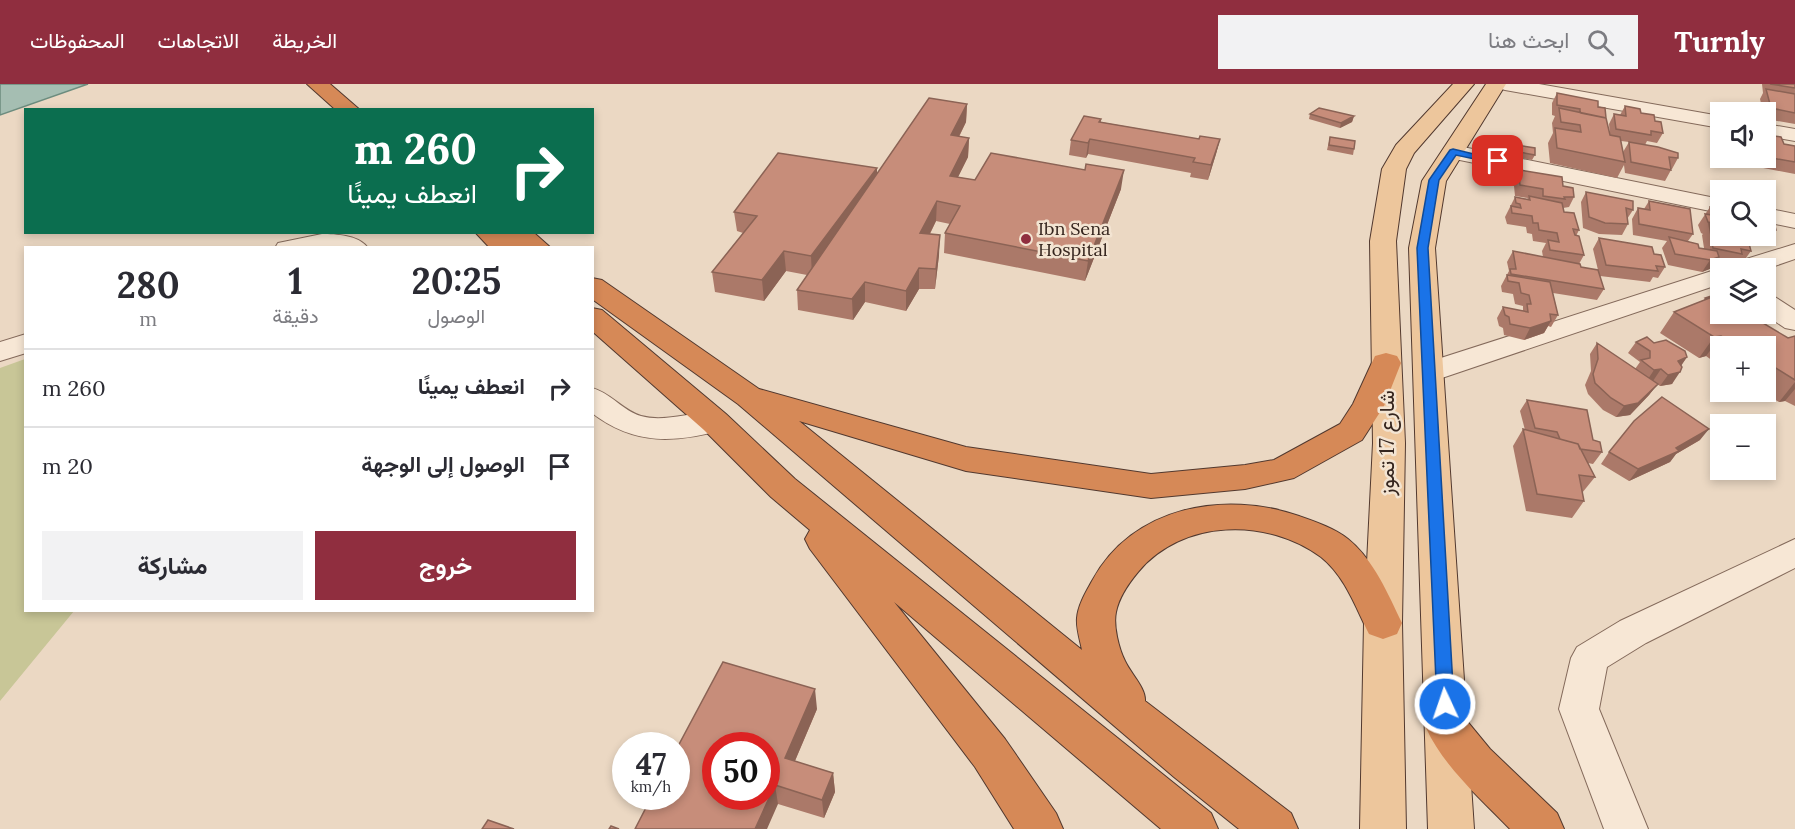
<!DOCTYPE html>
<html lang="ar">
<meta charset="utf-8">
<style>
:root{--surface:#fff;--page:#f2f2f3;--text:#2b2b33;--muted:#7c7c81;--line:#e1e1e2;--accent:#902e3f}
body{margin:0;font-family:Lora,Vazirmatn,serif;background:var(--page);color:var(--text);direction:rtl;height:100vh;display:flex;flex-direction:column;font-size:22px;white-space:nowrap}
*{box-sizing:border-box;margin:0}
p{font-size:20px;color:var(--muted)}
.icon{flex:none;width:33px;height:33px;fill:none;stroke:currentColor;stroke-width:2;stroke-linecap:round;stroke-linejoin:round}
.map{position:relative;flex:1;overflow:hidden;direction:ltr}
.drawer{position:absolute;left:24px;top:162px;width:570px;height:366px;display:flex;flex-direction:column;background:var(--surface);border-radius:0px;box-shadow:0 3px 9px #0003;direction:rtl}
.drawer>*{flex:none}
.hud{position:absolute;left:24px;top:24px;width:570px;height:126px;border-radius:0px;box-shadow:0 3px 9px #0003;direction:rtl;background:#0b6e4f;color:#fff;overflow:hidden}
.tools{position:absolute;left:1710px;top:18px;display:grid;gap:12px}
.tools a{display:grid;place-items:center;width:66px;height:66px;border-radius:0px;background:var(--surface);box-shadow:0 3px 9px #0003;font-size:30px}
.speed{position:absolute;left:612px;top:648px;display:flex;gap:12px;font-size:30px;font-weight:700;text-align:center}
.speed>*{display:grid;place-content:center;width:78px;height:78px;border-radius:50%;background:var(--surface);box-shadow:0 3px 9px #0003;line-height:1}
.speed small{font-size:15px;font-weight:400}
.speed .limit{border:9px solid #d22;background:#fff;color:#111}
.pin{position:absolute;display:grid;place-items:center;width:51px;height:51px;color:#fff;margin:-26px;border-radius:12px;box-shadow:0 3px 9px #0006}
.me{position:absolute;width:66px;margin:-33px;rotate:357deg;stroke-linejoin:round;filter:drop-shadow(0 0 4px #0008)}
.turn{display:flex;align-items:center;gap:21px;height:126px;padding:0 18px;font-size:27px}
.turn .icon{width:78px;height:78px;stroke-width:2.5}
.turn b{display:block;font-size:42px;line-height:51px}
.eta{display:flex;justify-content:space-evenly;align-items:center;height:102px;text-align:center}
.eta b{font-size:36px;font-weight:700;line-height:42px}
.cta{display:flex;gap:12px;margin-top:auto;padding:12px 18px}
.cta a{flex:1;height:69px;border-radius:0px;background:var(--accent);color:#fff;font-size:24px;font-weight:700;line-height:69px;text-align:center}
.cta a+a{background:var(--page);color:var(--text)}
ul{padding:0;list-style:none}
li{display:flex;align-items:center;gap:18px;height:78px;padding:0 18px;border-top:2px solid var(--line)}
li div{flex:1}
li b{display:block;font-size:22px}
li em{font-style:normal}
header{display:flex;align-items:center;gap:36px;box-sizing:border-box;height:84px;padding:0 30px;background:var(--accent);color:#fff}
header strong{font-size:28px}
nav{display:flex;gap:33px;margin-inline-start:auto;font-size:21px}
.search{width:420px;height:54px;background:var(--page);display:flex;align-items:center;gap:15px;box-sizing:border-box;padding:0 21px;border-radius:0px;color:var(--muted);font-size:22px}
.map>svg:first-child{display:block}
</style>
<header>
<strong>Turnly</strong>
<div class="search"><svg class="icon" aria-label="search" viewBox="0 0 24 24"><circle cx="10" cy="10" r="6"/><path d="M15 15l6 6"/></svg>ابحث هنا</div>
<nav><a>الخريطة</a><a>الاتجاهات</a><a>المحفوظات</a></nav>
</header>
<div class="map">
<svg width="1795" height="745" viewBox="0 0 1795 745">
<rect width="100%" height="100%" fill="#ebd8c3"/>
<path fill="#c8c697" d="M 25,275 L 26,526 L 74,527 L 0,617 L 0,284 Z"/>
<path fill="#a5beb2" stroke="#6c8c7e" stroke-width="1.5" d="M 0,0 L 88,0 L 0,31 Z"/>
<g fill="none" stroke-linecap="round" stroke-linejoin="round">
<g stroke="#846a5b" stroke-width="2">
<path id="minor" d="M 1495,0 L 1539,0 L 1720,32 L 1720,44 L 1505,6 L 1498,4 Z
M 1766,40 L 1795,45 L 1795,57 L 1766,52 Z
M 1453,61 L 1720,115 L 1720,129 L 1445,73 L 1442,68 L 1445,63 Z
M 1766,124 L 1795,130 L 1795,144 L 1766,138 Z
M 322,150 C 336,150 359,151 368,164 L 275,164 L 278,159 Z
M 1795,160 L 1795,175 L 1766,185 L 1729,184 L 1733,179 Z
M 1721,184 L 1720,200 L 1439,295 L 1429,297 L 1419,295 L 1415,288 L 1419,281 Z
M 1766,211 L 1775,213 L 1795,226 L 1795,246 L 1785,244 L 1764,230 Z
M 26,250 L 26,269 L 0,277 L 0,258 Z
M 592,304 C 611,309 623,327 641,332 C 669,340 699,323 726,331 L 730,338 L 726,345 C 676,359 635,362 592,329 Z
M 1795,455 L 1795,484 L 1646,559 L 1607,583 L 1599,625 L 1648,745 L 1604,745 L 1559,625 L 1571,574 L 1577,563 L 1620,537 Z"/>
</g>
<g stroke="#52392f" stroke-width="2">
<path id="major" d="M 1453,0 L 1474,0 L 1414,69 L 1406,85 L 1396,157 L 1405,359 L 1402,539 L 1406,745 L 1360,745 L 1364,539 L 1373,359 L 1370,157 L 1382,85 L 1396,61 Z
M 1486,0 L 1506,0 L 1446,97 L 1435,164 L 1474,745 L 1428,745 L 1409,164 L 1422,97 Z"/>
</g>
<g stroke="#52392f" stroke-width="2">
<path id="highway" d="M 307,0 L 330,0 L 360,26 L 336,26 Z
M 475,148 L 533,148 L 551,164 L 490,164 Z
M 592,194 L 602,196 L 759,305 L 966,363 L 1151,390 L 1245,381 L 1274,376 L 1340,340 L 1353,320 L 1375,272 L 1386,269 L 1397,272 L 1401,279 L 1384,322 L 1362,356 L 1294,394 L 1245,405 L 1151,414 L 966,387 L 799,337 L 1082,566 C 1080,556 1076,544 1077,534 C 1078,521 1086,508 1092,497 C 1132,422 1225,406 1299,432 C 1316,438 1334,444 1348,455 C 1374,476 1388,510 1402,539 L 1397,550 L 1383,555 L 1369,550 C 1356,524 1345,492 1321,473 C 1267,433 1182,435 1138,488 C 1128,500 1119,513 1116,528 C 1113,542 1119,565 1125,577 C 1131,590 1146,604 1145,617 L 1291,729 L 1298,745 L 1239,745 L 1174,693 L 738,320 L 592,215 Z
M 592,224 L 602,226 L 726,330 L 795,395 L 1211,729 L 1218,745 L 1161,745 L 894,518 L 1005,655 L 1056,729 L 1063,745 L 1014,745 L 975,683 L 810,465 L 805,455 L 810,446 L 771,413 L 704,346 L 592,247 Z
M 1447,625 L 1462,631 L 1490,665 L 1557,729 L 1564,745 L 1510,745 C 1480,714 1444,683 1426,644 L 1432,631 Z"/>
</g>
<use href="#minor" fill="#f7e7d5" fill-rule="evenodd"/>
<use href="#major" fill="#edc69c" fill-rule="evenodd"/>
<use href="#highway" fill="#d68957" fill-rule="evenodd"/>
</g>
<path fill="#ab7969" fill-rule="evenodd" d="M 1762,0 L 1795,0 L 1795,40 L 1766,35 L 1766,28 L 1763,28 L 1760,15 L 1763,9 Z
M 1557,9 L 1598,23 L 1606,34 L 1610,51 L 1609,40 L 1614,30 L 1620,31 L 1625,22 L 1641,29 L 1655,37 L 1663,49 L 1657,59 L 1647,57 L 1645,61 L 1678,74 L 1672,85 L 1671,85 L 1671,86 L 1665,97 L 1625,89 L 1624,81 L 1617,94 L 1550,79 L 1548,59 L 1553,49 L 1552,39 L 1555,32 L 1552,31 L 1552,19 ZM 1621,57 L 1629,58 L 1623,68 Z
M 967,20 L 966,38 L 959,53 L 969,54 L 968,73 L 958,93 L 975,96 L 1121,105 L 1085,197 L 944,169 L 945,149 L 950,140 L 936,137 L 930,150 L 939,171 L 935,205 L 919,205 L 906,227 L 865,218 L 853,236 L 798,226 L 797,206 L 807,191 L 786,187 L 764,217 L 715,208 L 712,188 L 743,149 L 737,147 L 734,128 L 877,84 L 877,89 Z
M 1310,30 L 1354,32 L 1352,38 L 1340,44 L 1309,35 Z
M 1101,35 L 1101,38 L 1199,55 L 1220,55 L 1216,70 L 1208,96 L 1190,93 L 1191,89 L 1088,70 L 1086,74 L 1069,71 L 1071,56 Z
M 1766,51 L 1784,60 L 1795,62 L 1795,90 L 1758,83 L 1756,79 L 1741,76 L 1740,74 L 1766,74 Z
M 1330,53 L 1354,65 L 1353,71 L 1327,66 Z
M 1498,58 L 1535,71 L 1532,76 L 1494,69 L 1495,63 Z
M 1514,85 L 1563,102 L 1574,113 L 1569,123 L 1563,124 L 1564,128 L 1579,146 L 1576,152 L 1584,171 L 1579,180 L 1581,183 L 1598,186 L 1593,165 L 1599,154 L 1654,170 L 1665,183 L 1658,194 L 1653,193 L 1650,198 L 1600,192 L 1604,205 L 1597,216 L 1553,209 L 1558,231 L 1551,243 L 1548,242 L 1544,249 L 1524,256 L 1504,251 L 1503,244 L 1499,242 L 1497,234 L 1503,223 L 1523,227 L 1523,222 L 1515,220 L 1513,210 L 1502,208 L 1501,202 L 1509,187 L 1507,178 L 1513,167 L 1543,173 L 1542,167 L 1546,159 L 1533,157 L 1532,150 L 1527,149 L 1526,143 L 1507,140 L 1505,133 L 1515,113 L 1527,115 L 1528,114 L 1515,112 L 1514,102 L 1510,101 L 1509,96 Z
M 1586,108 L 1633,126 L 1627,135 L 1628,140 L 1622,151 L 1599,150 L 1583,144 L 1581,118 Z
M 1649,117 L 1693,150 L 1688,157 L 1699,164 L 1704,164 L 1702,151 L 1703,150 L 1701,149 L 1698,141 L 1710,123 L 1720,124 L 1720,152 L 1766,152 L 1766,133 L 1776,146 L 1769,157 L 1760,157 L 1758,160 L 1749,159 L 1751,167 L 1743,178 L 1738,177 L 1735,181 L 1716,177 L 1712,184 L 1702,188 L 1668,181 L 1662,164 L 1667,157 L 1633,151 L 1632,135 L 1638,124 L 1644,125 Z
M 1705,214 L 1720,230 L 1788,254 L 1795,252 L 1795,322 L 1785,317 L 1779,318 L 1762,308 L 1766,308 L 1766,262 L 1720,262 L 1720,282 L 1706,272 L 1699,274 L 1660,249 L 1674,228 L 1704,216 Z
M 1636,258 L 1654,259 L 1687,273 L 1681,281 L 1672,300 L 1660,302 L 1657,300 L 1649,311 L 1630,331 L 1616,333 L 1603,326 L 1588,310 L 1585,301 L 1591,287 L 1590,270 L 1597,259 L 1635,285 L 1640,278 L 1628,269 Z
M 1527,316 L 1593,356 L 1602,368 L 1593,380 L 1588,379 L 1595,393 L 1582,409 L 1584,417 L 1572,434 L 1526,427 L 1513,362 L 1523,345 L 1525,346 L 1520,327 Z
M 1700,356 L 1676,370 L 1670,378 L 1629,397 L 1601,380 L 1609,368 Z
M 817,625 L 795,677 L 833,689 L 835,708 L 824,734 L 778,720 L 635,745 Z"/>
<path fill="#8b6355" d="M 967,20 L 966,38 L 950,70 L 951,51 Z
M 1354,32 L 1352,38 L 1340,44 L 1341,39 Z
M 969,54 L 968,73 L 949,111 L 950,92 Z
M 1090,55 L 1088,70 L 1086,74 L 1088,59 Z
M 1220,55 L 1216,70 L 1208,96 L 1211,81 Z
M 877,84 L 877,104 L 812,192 L 811,172 Z
M 1124,86 L 1121,105 L 1085,197 L 1088,177 Z
M 937,117 L 936,137 L 920,169 L 920,149 Z
M 940,151 L 939,171 L 935,205 L 936,185 Z
M 784,167 L 786,187 L 764,217 L 762,196 Z
M 1719,173 L 1712,184 L 1702,188 L 1710,176 Z
M 919,184 L 919,205 L 906,227 L 906,207 Z
M 865,198 L 865,218 L 853,236 L 852,215 Z
M 1551,237 L 1544,249 L 1524,256 L 1530,244 Z
M 1721,252 L 1706,272 L 1699,274 L 1714,253 Z
M 1687,273 L 1679,285 L 1678,277 Z
M 1661,285 L 1653,297 L 1646,298 L 1654,286 Z
M 1680,288 L 1672,300 L 1660,302 L 1668,291 Z
M 1795,298 L 1795,305 L 1785,317 L 1779,318 Z
M 1658,300 L 1649,311 L 1630,331 L 1616,333 L 1624,322 Z
M 1709,345 L 1700,356 L 1676,370 L 1670,378 L 1629,397 L 1638,385 Z
M 815,605 L 817,625 L 788,693 L 785,674 Z
M 833,689 L 835,708 L 824,734 L 822,716 Z
M 775,701 L 778,720 L 767,745 L 755,745 Z"/>
<path fill="#c78d7a" stroke="#8b6355" stroke-width="1.5" fill-rule="evenodd" d="M 1770,0 L 1795,0 L 1795,4 Z
M 1766,5 L 1795,10 L 1795,29 L 1771,24 Z
M 1557,9 L 1598,17 L 1598,23 L 1605,24 L 1606,34 L 1580,29 L 1580,25 L 1557,21 Z
M 929,14 L 967,20 L 951,51 L 969,54 L 950,92 L 975,96 L 991,69 L 1085,86 L 1086,80 L 1124,86 L 1088,177 L 945,149 L 960,122 L 937,117 L 920,149 L 940,151 L 936,185 L 919,184 L 906,207 L 865,198 L 852,215 L 797,206 Z
M 1625,22 L 1640,25 L 1641,29 L 1654,31 L 1655,37 L 1661,38 L 1663,49 L 1651,47 L 1651,51 L 1616,45 L 1614,30 L 1626,32 Z
M 1319,24 L 1354,32 L 1341,39 L 1310,30 Z
M 1559,24 L 1606,34 L 1610,51 L 1620,53 L 1625,78 L 1557,64 L 1555,44 L 1581,48 L 1580,41 L 1561,38 Z
M 1084,32 L 1101,35 L 1099,38 L 1199,55 L 1200,52 L 1220,55 L 1211,81 L 1193,78 L 1195,74 L 1090,55 L 1088,59 L 1071,56 Z
M 1766,51 L 1781,53 L 1784,60 L 1795,62 L 1795,78 L 1766,73 Z
M 1330,53 L 1355,57 L 1354,65 L 1329,61 Z
M 1498,58 L 1535,64 L 1535,71 L 1497,64 Z
M 1629,58 L 1658,63 L 1678,69 L 1678,74 L 1669,73 L 1671,86 L 1631,78 Z
M 778,69 L 877,84 L 811,172 L 784,167 L 762,196 L 712,188 L 757,132 L 734,128 Z
M 1514,85 L 1562,93 L 1563,102 L 1573,104 L 1574,113 L 1564,113 L 1565,115 L 1543,112 L 1543,105 L 1520,101 L 1519,92 L 1515,91 Z
M 1586,108 L 1633,117 L 1633,126 L 1626,124 L 1628,140 L 1605,139 L 1589,133 Z
M 1529,112 L 1562,119 L 1564,128 L 1574,129 L 1579,146 L 1573,145 L 1575,151 L 1579,152 L 1584,171 L 1550,166 L 1548,156 L 1559,158 L 1557,149 L 1539,146 L 1538,139 L 1533,139 L 1532,132 L 1512,129 L 1511,122 L 1521,124 L 1520,120 L 1516,119 L 1515,113 L 1530,116 Z
M 1649,117 L 1690,125 L 1693,150 L 1639,140 L 1638,124 L 1650,126 Z
M 1710,123 L 1720,124 L 1720,141 L 1708,138 L 1705,130 L 1712,131 Z
M 1766,133 L 1773,134 L 1776,146 L 1766,146 Z
M 1709,140 L 1720,143 L 1720,152 L 1747,152 L 1751,167 L 1741,165 L 1742,170 L 1713,164 Z
M 1669,153 L 1698,160 L 1699,164 L 1717,167 L 1719,173 L 1710,176 L 1675,170 Z
M 1599,154 L 1652,163 L 1654,170 L 1661,171 L 1665,183 L 1656,182 L 1658,187 L 1606,181 Z
M 1513,167 L 1580,180 L 1581,183 L 1598,186 L 1604,205 L 1511,190 L 1510,185 L 1516,185 Z
M 1507,191 L 1550,198 L 1558,231 L 1550,230 L 1551,237 L 1530,244 L 1510,240 L 1509,233 L 1505,231 L 1503,223 L 1528,228 L 1527,220 L 1531,220 L 1529,211 L 1521,209 L 1519,199 L 1508,197 Z
M 1720,209 L 1720,213 L 1717,211 L 1706,215 L 1705,214 Z
M 1717,211 L 1720,213 L 1720,230 L 1748,230 L 1788,254 L 1795,252 L 1795,296 L 1766,278 L 1766,262 L 1739,262 L 1721,252 L 1714,253 L 1674,228 Z
M 1647,253 L 1654,259 L 1666,256 L 1685,267 L 1687,273 L 1678,277 L 1682,283 L 1680,288 L 1668,291 L 1661,285 L 1654,286 L 1641,276 L 1650,274 L 1650,267 L 1636,258 Z
M 1597,259 L 1658,300 L 1638,319 L 1624,322 L 1611,314 L 1595,299 L 1593,290 L 1598,275 Z
M 1662,313 L 1709,345 L 1676,364 L 1679,367 L 1638,385 L 1609,368 L 1634,337 Z
M 1527,316 L 1587,326 L 1593,356 L 1600,358 L 1602,368 L 1580,365 L 1578,360 L 1560,355 L 1557,348 L 1535,344 Z
M 1523,345 L 1578,360 L 1595,393 L 1579,391 L 1584,417 L 1537,410 Z
M 723,578 L 815,605 L 785,674 L 833,689 L 822,716 L 775,701 L 755,745 L 635,745 L 652,712 L 676,712 L 676,666 ZM 716,662 L 766,662 L 766,712 L 716,712 Z
M 488,736 L 514,745 L 482,745 Z
M 611,742 L 619,745 L 609,745 Z"/>
<path fill="#1a73e8" stroke="#114b97" stroke-width="1.5" d="M 1453,65 L 1503,77 L 1498,80 L 1456,71 L 1439,96 L 1428,164 L 1454,620 L 1451,625 L 1445,627 L 1439,625 L 1437,620 L 1417,164 L 1429,96 L 1450,66 Z"/>
<circle fill="#902e3f" stroke="#f3e4d2" stroke-width="2" cx="1026" cy="155" r="6"/>
<g text-anchor="middle" stroke-width="5" stroke-linejoin="round" paint-order="stroke">
<g font-size="18" fill="#35251e" stroke="#f3e4d2" text-anchor="start">
<text x="1038" y="151">Ibn Sena<tspan x="1038" dy="21">Hospital</tspan></text>
</g>
<g font-size="21" fill="#35251e" stroke="#f3e4d2">
<text transform="translate(1387 359) rotate(-90)" y="7">شارع 17 تموز</text>
</g>
</g>
</svg>
<div class="tools">
<a><svg class="icon" aria-label="sound" viewBox="0 0 24 24"><path d="M4 9h4l5-4v14l-5-4H4zM17 9q2 3 0 6"/></svg></a>
<a><svg class="icon" aria-label="search" viewBox="0 0 24 24"><circle cx="10" cy="10" r="6"/><path d="M15 15l6 6"/></svg></a>
<a><svg class="icon" aria-label="layers" viewBox="0 0 24 24"><path d="M12 4l9 5-9 5-9-5zM3 14l9 5 9-5"/></svg></a>
<a>+</a>
<a>−</a>
</div>
<div class="speed"><div>47<small>km/h</small></div><div class="limit">50</div></div>
<div class="pin" style="left:1498px;top:77px;background:#d93025"><svg class="icon" aria-label="arrive" viewBox="0 0 24 24"><path d="M6 21V4h12l-3 4 3 4H6"/></svg></div>
<svg class="me" style="left:1445px;top:620px" viewBox="-20 -20 40 40"><circle r="17" fill="#1a73e8" stroke="#fff" stroke-width="3"/><path d="M0-11L8 9 0 5-8 9z" fill="#fff"/></svg>
<div class="hud">
<div class="turn"><svg class="icon" aria-label="right" viewBox="0 0 24 24"><path d="M7 20v-9h11M14 6l5 5-5 5"/></svg><div><b>260 m</b>انعطف يمينًا</div></div>
</div>
<section class="drawer">
<div class="eta">
<div><b>20:25</b><p>الوصول</p></div>
<div><b>1</b><p>دقيقة</p></div>
<div><b>280</b><p>m</p></div>
</div>
<ul>
<li><svg class="icon" aria-label="right" viewBox="0 0 24 24"><path d="M7 20v-9h11M14 6l5 5-5 5"/></svg><div><b>انعطف يمينًا</b></div><em>260 m</em></li>
<li><svg class="icon" aria-label="arrive" viewBox="0 0 24 24"><path d="M6 21V4h12l-3 4 3 4H6"/></svg><div><b>الوصول إلى الوجهة</b></div><em>20 m</em></li>
</ul>
<div class="cta"><a>خروج</a><a>مشاركة</a></div>
</section>
</div>
